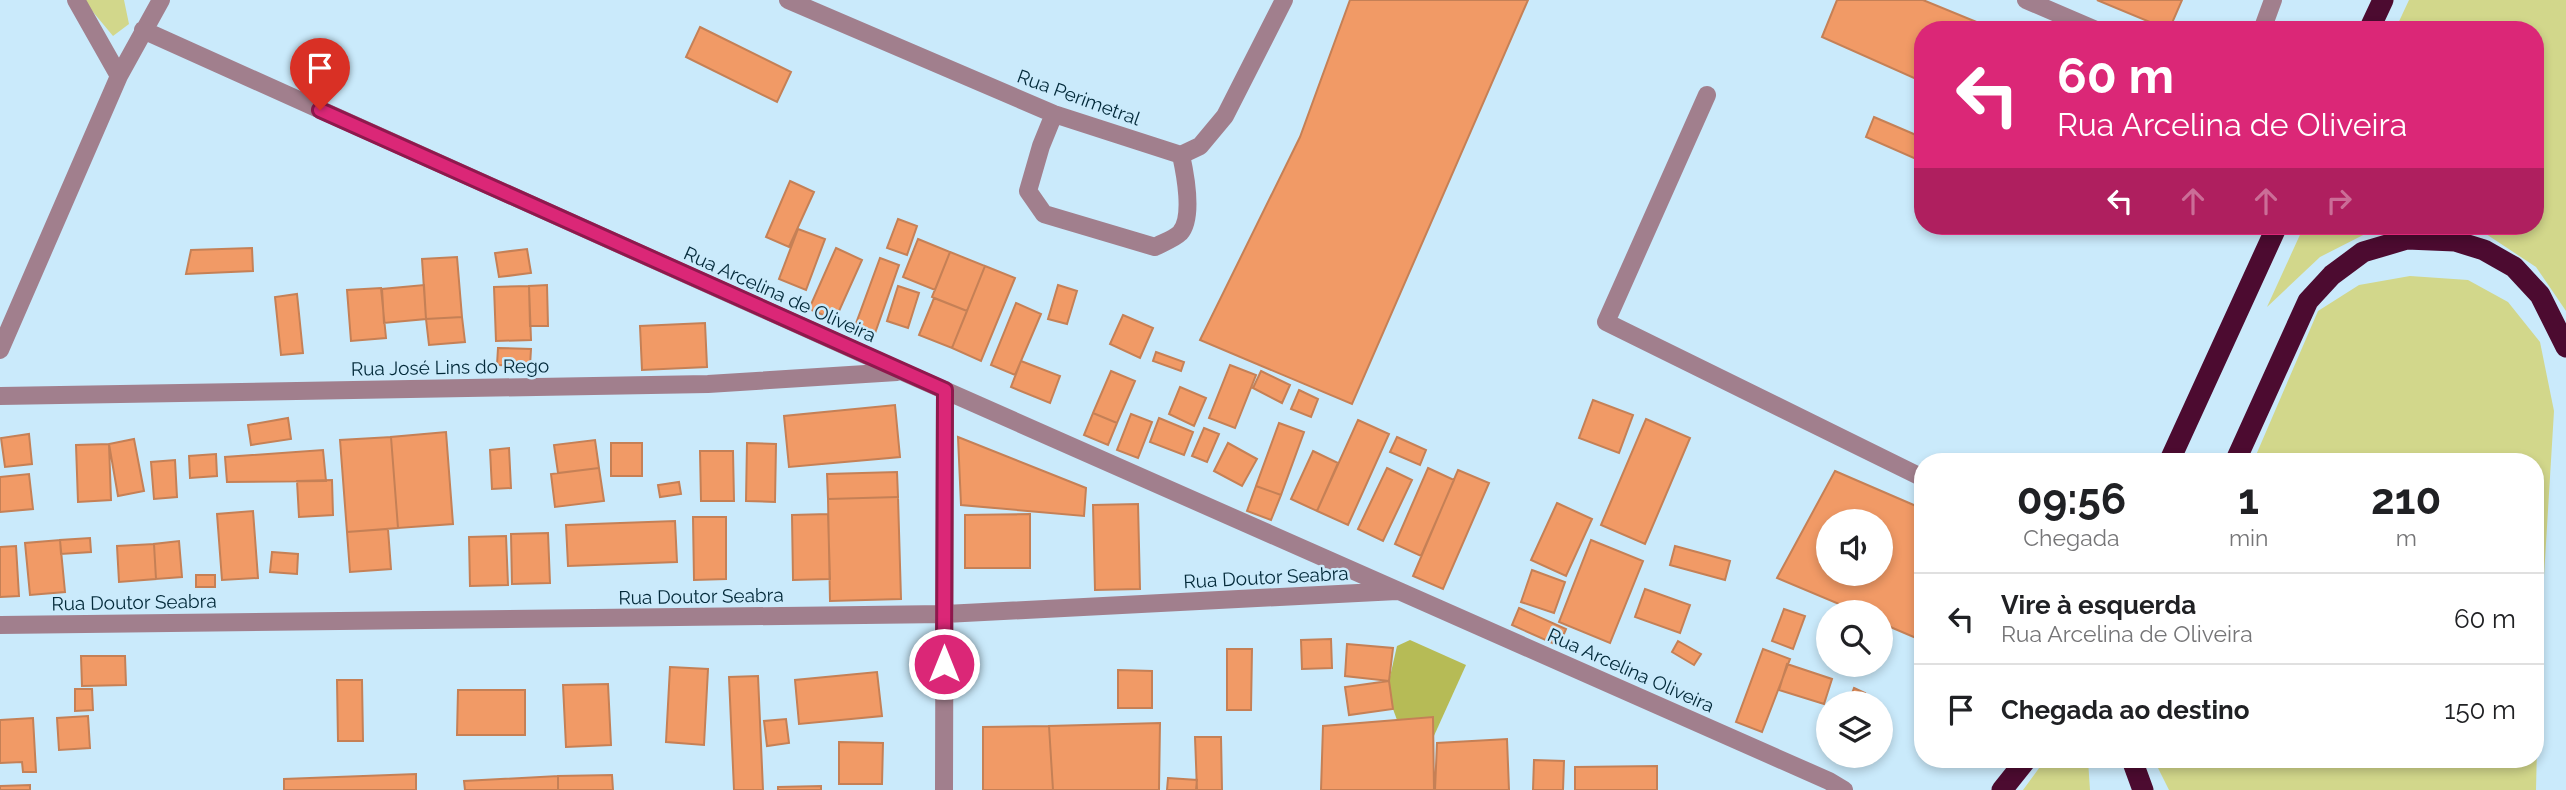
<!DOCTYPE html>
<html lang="pt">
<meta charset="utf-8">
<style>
:root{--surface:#fff;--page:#f2f2f2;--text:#202124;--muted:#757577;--line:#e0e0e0}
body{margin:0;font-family:Raleway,sans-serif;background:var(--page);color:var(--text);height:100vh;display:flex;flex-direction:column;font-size:26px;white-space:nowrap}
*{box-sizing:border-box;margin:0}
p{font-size:23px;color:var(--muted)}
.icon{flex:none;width:38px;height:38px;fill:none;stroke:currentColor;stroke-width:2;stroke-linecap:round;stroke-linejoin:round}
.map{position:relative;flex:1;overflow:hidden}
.side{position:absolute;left:1914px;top:453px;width:630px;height:315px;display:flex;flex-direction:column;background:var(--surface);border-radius:28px;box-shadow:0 4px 10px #0003}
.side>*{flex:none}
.top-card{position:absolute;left:1914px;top:21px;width:630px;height:214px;border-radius:28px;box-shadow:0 4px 10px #0003;background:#db2777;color:#fff;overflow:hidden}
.controls{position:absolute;left:1816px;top:509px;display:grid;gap:14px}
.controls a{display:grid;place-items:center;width:77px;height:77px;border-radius:50%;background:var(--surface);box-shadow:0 4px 10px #0003;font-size:35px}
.pin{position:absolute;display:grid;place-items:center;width:60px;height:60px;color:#fff;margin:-72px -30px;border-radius:50% 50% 50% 0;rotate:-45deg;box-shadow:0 0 7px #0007}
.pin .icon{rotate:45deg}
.me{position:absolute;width:77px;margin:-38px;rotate:0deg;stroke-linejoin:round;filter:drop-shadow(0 0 5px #0008)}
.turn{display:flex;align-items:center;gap:24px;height:147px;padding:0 28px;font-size:32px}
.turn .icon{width:91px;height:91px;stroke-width:2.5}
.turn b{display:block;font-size:49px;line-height:60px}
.lanes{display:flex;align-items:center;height:66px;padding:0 28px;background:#0003;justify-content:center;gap:35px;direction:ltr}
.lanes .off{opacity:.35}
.eta{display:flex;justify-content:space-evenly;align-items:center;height:119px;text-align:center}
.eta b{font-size:42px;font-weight:700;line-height:49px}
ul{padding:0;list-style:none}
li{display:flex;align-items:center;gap:21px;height:91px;padding:0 28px;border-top:2px solid var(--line)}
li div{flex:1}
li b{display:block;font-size:26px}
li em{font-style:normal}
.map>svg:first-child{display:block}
</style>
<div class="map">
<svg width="2566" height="790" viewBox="0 0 2566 790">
<rect width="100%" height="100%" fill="#caeafb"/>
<path fill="#d2d78b" d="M 83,0 L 124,0 L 129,24 L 113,36 Z
M 2409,0 L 2566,0 L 2566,311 L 2536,267 L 2486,234 L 2439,226 L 2536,226 L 2536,30 L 2395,30 Z
M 2304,226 L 2428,226 L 2373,230 L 2320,257 L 2267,307 Z
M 2410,276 L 2468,280 L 2508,302 L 2540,342 L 2554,411 L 2539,659 L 2536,790 L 2169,790 L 2154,760 L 2536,760 L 2536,462 L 2253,462 L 2318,311 L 2359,285 Z
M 2045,760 L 2088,760 L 2090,790 L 2023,790 Z"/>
<path fill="#b6bb56" d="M 1410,640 L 1466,665 L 1433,738 L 1397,720 L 1393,709 L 1389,681 L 1397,646 Z"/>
<path fill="#f19a66" stroke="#c58056" stroke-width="2" fill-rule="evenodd" d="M 1350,0 L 1528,0 L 1352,404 L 1200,340 L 1300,137 Z
M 1837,0 L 1923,0 L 1996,30 L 1923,30 L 1923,82 L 1822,37 Z
M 2097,0 L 2182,0 L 2169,30 Z
M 700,27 L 791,72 L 777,102 L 686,57 Z
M 1874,117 L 1923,138 L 1923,162 L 1866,137 Z
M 790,181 L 814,192 L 789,247 L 766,237 Z
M 898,219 L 917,226 L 907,255 L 887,248 Z
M 798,229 L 825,239 L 806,290 L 779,279 Z
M 918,239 L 950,252 L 935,290 L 903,277 Z
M 252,248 L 253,271 L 186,274 L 191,250 Z
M 836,248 L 862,260 L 835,320 L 809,309 Z
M 527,249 L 531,273 L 499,277 L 495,253 Z
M 950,252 L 985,266 L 967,311 L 932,297 Z
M 457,257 L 462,317 L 426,319 L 422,259 Z
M 880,258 L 899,265 L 874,336 L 854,329 Z
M 985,266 L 1015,278 L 981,361 L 952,348 Z
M 424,285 L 426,319 L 384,323 L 382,289 Z
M 547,285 L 548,326 L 530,326 L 529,286 Z
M 1058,285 L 1077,291 L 1067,324 L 1048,319 Z
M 529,286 L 531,340 L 496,341 L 494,287 Z
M 898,286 L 919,293 L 908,328 L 887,321 Z
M 381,288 L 386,338 L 351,341 L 347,290 Z
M 297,294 L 303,353 L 281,355 L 275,297 Z
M 934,298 L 967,311 L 952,348 L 919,335 Z
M 1016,303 L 1041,314 L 1015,375 L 991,365 Z
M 1123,315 L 1153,328 L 1140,358 L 1110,344 Z
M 462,317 L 465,342 L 429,345 L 426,319 Z
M 705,323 L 707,367 L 642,370 L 640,326 Z
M 498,348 L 531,349 L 530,366 L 497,365 Z
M 1156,352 L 1184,362 L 1181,371 L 1153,361 Z
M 1021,361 L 1060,376 L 1050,403 L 1011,387 Z
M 1230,365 L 1256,375 L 1235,428 L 1209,418 Z
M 1111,371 L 1135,381 L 1117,423 L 1093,413 Z
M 1261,371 L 1290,385 L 1282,403 L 1253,388 Z
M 1180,387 L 1206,398 L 1194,426 L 1169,414 Z
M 1299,390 L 1318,399 L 1311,417 L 1291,409 Z
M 1593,400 L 1633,415 L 1619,453 L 1579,438 Z
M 895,405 L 900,457 L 789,467 L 784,416 Z
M 1093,413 L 1117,423 L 1108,445 L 1084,435 Z
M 1131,414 L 1152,422 L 1138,458 L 1117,450 Z
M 288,418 L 291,439 L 251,445 L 248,425 Z
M 1159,418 L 1193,432 L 1184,455 L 1150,442 Z
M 1646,419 L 1690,438 L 1645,544 L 1601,525 Z
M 1358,420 L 1389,434 L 1348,525 L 1317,511 Z
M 1279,423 L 1304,432 L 1281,495 L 1256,486 Z
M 1204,428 L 1219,434 L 1207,462 L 1192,456 Z
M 446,432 L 453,524 L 398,528 L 391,437 Z
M 29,434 L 32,464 L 5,467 L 1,438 Z
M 391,437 L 398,528 L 347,532 L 340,440 Z
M 958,437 L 1086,488 L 1084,516 L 961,505 Z
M 1397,437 L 1426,450 L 1420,465 L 1390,452 Z
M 134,439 L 144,491 L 118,496 L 109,444 Z
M 595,440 L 599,468 L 558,473 L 554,445 Z
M 611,443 L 642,443 L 642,476 L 611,476 Z
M 747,443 L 776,444 L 775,502 L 746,501 Z
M 1228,443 L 1257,459 L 1242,486 L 1214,471 Z
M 109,444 L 111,500 L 78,502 L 76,445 Z
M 509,448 L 511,488 L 492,489 L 490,450 Z
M 323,450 L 326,481 L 227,482 L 225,457 Z
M 700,451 L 733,451 L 734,501 L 701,501 Z
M 1313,451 L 1338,463 L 1317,511 L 1291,499 Z
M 216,454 L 217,476 L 190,478 L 189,456 Z
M 175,460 L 177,497 L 154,499 L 151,462 Z
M 599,468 L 604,501 L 555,507 L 551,474 Z
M 1387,468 L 1412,480 L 1383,541 L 1358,529 Z
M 1428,468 L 1454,480 L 1421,556 L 1395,544 Z
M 1458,470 L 1489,483 L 1443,589 L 1413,576 Z
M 1835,471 L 1923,509 L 1923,641 L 1881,623 L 1881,612 L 1858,612 L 1777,578 ZM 1829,522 L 1881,522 L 1881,574 L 1829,574 Z
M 897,472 L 898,497 L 828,499 L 827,474 Z
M 29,474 L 33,509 L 0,512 L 0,477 Z
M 332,480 L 333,515 L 299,517 L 297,481 Z
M 679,482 L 681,494 L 660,497 L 658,485 Z
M 1256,486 L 1281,495 L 1271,520 L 1247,511 Z
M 898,497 L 901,599 L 830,601 L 828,499 Z
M 1557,503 L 1592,519 L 1566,576 L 1531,560 Z
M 1138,504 L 1140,589 L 1095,590 L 1093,505 Z
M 253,511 L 258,578 L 222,580 L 217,514 Z
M 828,514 L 830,579 L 793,580 L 792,515 Z
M 1030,514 L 1030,568 L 965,568 L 965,515 Z
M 693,517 L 726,517 L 726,579 L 694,580 Z
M 675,521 L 677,562 L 568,566 L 566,525 Z
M 388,529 L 391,569 L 350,572 L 347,532 Z
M 548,533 L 550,583 L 512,584 L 511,534 Z
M 506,536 L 508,585 L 470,586 L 469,537 Z
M 90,538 L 91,552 L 61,554 L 60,540 Z
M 60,540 L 65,592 L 30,595 L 25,543 Z
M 1591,540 L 1643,561 L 1610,643 L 1559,622 Z
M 179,541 L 182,577 L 156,579 L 154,544 Z
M 154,544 L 156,579 L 119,582 L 117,546 Z
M 16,546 L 19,596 L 0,597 L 0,547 Z
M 1675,546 L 1730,561 L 1725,580 L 1670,565 Z
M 272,552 L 298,554 L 297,574 L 270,572 Z
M 1532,570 L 1565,582 L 1554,613 L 1521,602 Z
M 196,575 L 215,575 L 215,587 L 196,587 Z
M 1645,589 L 1690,605 L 1680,633 L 1635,617 Z
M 1519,608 L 1566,629 L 1559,646 L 1512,625 Z
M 1784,609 L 1805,616 L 1793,649 L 1772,641 Z
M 1331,639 L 1332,668 L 1302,669 L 1301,640 Z
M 1678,641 L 1701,654 L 1694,665 L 1672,652 Z
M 1347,644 L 1393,648 L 1389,681 L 1345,676 Z
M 1227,649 L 1252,649 L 1251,710 L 1227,710 Z
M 1763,649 L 1790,659 L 1762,732 L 1736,722 Z
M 81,656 L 125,656 L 126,685 L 82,686 Z
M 1787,664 L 1832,679 L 1824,704 L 1779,690 Z
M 670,667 L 708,669 L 704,745 L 666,742 Z
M 1118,670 L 1152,671 L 1152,708 L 1118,708 Z
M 877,672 L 882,716 L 799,724 L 795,680 Z
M 758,676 L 763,790 L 734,790 L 729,677 Z
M 337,680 L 362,680 L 363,741 L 338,741 Z
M 1389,681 L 1393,709 L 1349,715 L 1345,687 Z
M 608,684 L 611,745 L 566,747 L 563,685 Z
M 1854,688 L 1865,693 L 1861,704 L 1848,704 Z
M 75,689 L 92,689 L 93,710 L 75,711 Z
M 458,690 L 525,690 L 525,735 L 457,735 Z
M 88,716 L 90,748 L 59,750 L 57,718 Z
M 1433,717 L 1434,790 L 1321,790 L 1323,726 Z
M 33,718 L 36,772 L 23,772 L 22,762 L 0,763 L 0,720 Z
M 786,719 L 789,743 L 767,746 L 764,721 Z
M 1160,723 L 1159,790 L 1053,790 L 1049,726 Z
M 1049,726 L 1053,790 L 983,790 L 983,727 Z
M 1195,737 L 1221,737 L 1222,790 L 1197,790 Z
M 1507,739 L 1509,790 L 1435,790 L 1437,743 Z
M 839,742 L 883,743 L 882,784 L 839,784 Z
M 1534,760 L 1564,761 L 1563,790 L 1533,790 Z
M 1657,766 L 1657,790 L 1575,790 L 1575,767 Z
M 416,774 L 416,790 L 284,790 L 284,779 Z
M 612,775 L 613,790 L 558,790 L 558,776 Z
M 558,776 L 558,790 L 465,790 L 464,781 Z
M 1168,778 L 1197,780 L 1196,790 L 1167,790 Z
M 30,785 L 30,790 L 0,790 L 0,786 Z
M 821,786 L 821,790 L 778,790 L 778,787 Z"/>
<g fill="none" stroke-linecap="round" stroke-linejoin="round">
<path stroke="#a17f8d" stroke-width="18" d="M 76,0 L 119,76
M 788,0 L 1054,114 L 1181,155 L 1200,146 L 1225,116 L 1284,0
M 2026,0 L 2096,30
M 143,30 L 901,371 L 1829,781 L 1844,790
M 2262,30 L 2273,0
M 1707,95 L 1606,322 L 1923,478
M 1054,114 L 1041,146 L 1028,191 L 1044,214 L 1155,247 C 1162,243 1174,239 1180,233 C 1194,218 1185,173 1181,155
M 0,350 L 119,76 L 161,0
M 0,396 L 708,384 L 897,372
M 0,625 L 945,614 L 1397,591
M 944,790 L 945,390"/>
<path stroke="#4c0b30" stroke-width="21" d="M 2369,30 L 2383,0
M 2169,462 L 2277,226
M 2235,462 L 2308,301 L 2332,275 L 2363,252 L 2407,239 L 2455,241 L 2484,250 L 2514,267 L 2540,295 L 2566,347
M 2132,760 L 2143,790
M 2002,790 L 2026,760"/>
</g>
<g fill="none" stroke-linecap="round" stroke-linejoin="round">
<g stroke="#8e194d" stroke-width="18">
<path id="route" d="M 320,110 L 945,390 L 944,664"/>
</g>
<use href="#route" stroke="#db2777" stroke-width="12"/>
</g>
<g text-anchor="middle" stroke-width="5" stroke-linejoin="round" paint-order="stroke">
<g font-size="19" fill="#022939" stroke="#caeafb">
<text transform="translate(1079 97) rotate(20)" y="7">Rua Perimetral</text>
<text transform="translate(780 294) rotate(24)" y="7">Rua Arcelina de Oliveira</text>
<text transform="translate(450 367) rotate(-1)" y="7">Rua José Lins do Rego</text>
<text transform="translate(1266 577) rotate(-3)" y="7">Rua Doutor Seabra</text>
<text transform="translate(701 596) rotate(-1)" y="7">Rua Doutor Seabra</text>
<text transform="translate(134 602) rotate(-1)" y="7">Rua Doutor Seabra</text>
<text transform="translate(1631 670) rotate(24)" y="7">Rua Arcelina Oliveira</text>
</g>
</g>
</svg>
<div class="controls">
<a><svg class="icon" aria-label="sound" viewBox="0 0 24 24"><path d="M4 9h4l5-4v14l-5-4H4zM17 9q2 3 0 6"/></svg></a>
<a><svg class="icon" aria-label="search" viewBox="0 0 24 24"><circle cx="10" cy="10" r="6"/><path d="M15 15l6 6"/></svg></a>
<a><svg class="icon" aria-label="layers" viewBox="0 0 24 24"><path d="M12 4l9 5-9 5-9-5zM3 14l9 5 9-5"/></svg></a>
</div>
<div class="pin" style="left:320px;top:110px;background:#d93025"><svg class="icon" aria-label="arrive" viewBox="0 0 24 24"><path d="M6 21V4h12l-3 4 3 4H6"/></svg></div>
<svg class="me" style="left:944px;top:664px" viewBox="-20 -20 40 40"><circle r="17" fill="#db2777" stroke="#fff" stroke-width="3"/><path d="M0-11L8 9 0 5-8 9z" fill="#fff"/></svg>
<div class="top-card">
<div class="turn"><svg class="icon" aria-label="left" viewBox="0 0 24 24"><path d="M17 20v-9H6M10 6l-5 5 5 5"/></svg><div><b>60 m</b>Rua Arcelina de Oliveira</div></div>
<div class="lanes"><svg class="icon" aria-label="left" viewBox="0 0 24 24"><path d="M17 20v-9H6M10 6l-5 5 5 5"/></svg><svg class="icon off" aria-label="ahead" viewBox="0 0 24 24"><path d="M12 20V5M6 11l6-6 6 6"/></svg><svg class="icon off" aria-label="ahead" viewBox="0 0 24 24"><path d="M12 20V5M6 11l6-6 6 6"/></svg><svg class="icon off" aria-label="right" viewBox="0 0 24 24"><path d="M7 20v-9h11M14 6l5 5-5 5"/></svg></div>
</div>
<section class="side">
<div class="eta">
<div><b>09:56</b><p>Chegada</p></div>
<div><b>1</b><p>min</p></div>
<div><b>210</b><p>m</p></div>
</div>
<ul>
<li><svg class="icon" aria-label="left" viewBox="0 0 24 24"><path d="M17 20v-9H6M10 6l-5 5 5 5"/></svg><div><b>Vire à esquerda</b><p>Rua Arcelina de Oliveira</p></div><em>60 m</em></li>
<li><svg class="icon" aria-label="arrive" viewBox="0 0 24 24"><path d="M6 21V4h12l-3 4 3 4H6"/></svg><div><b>Chegada ao destino</b></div><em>150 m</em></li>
</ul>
</section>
</div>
